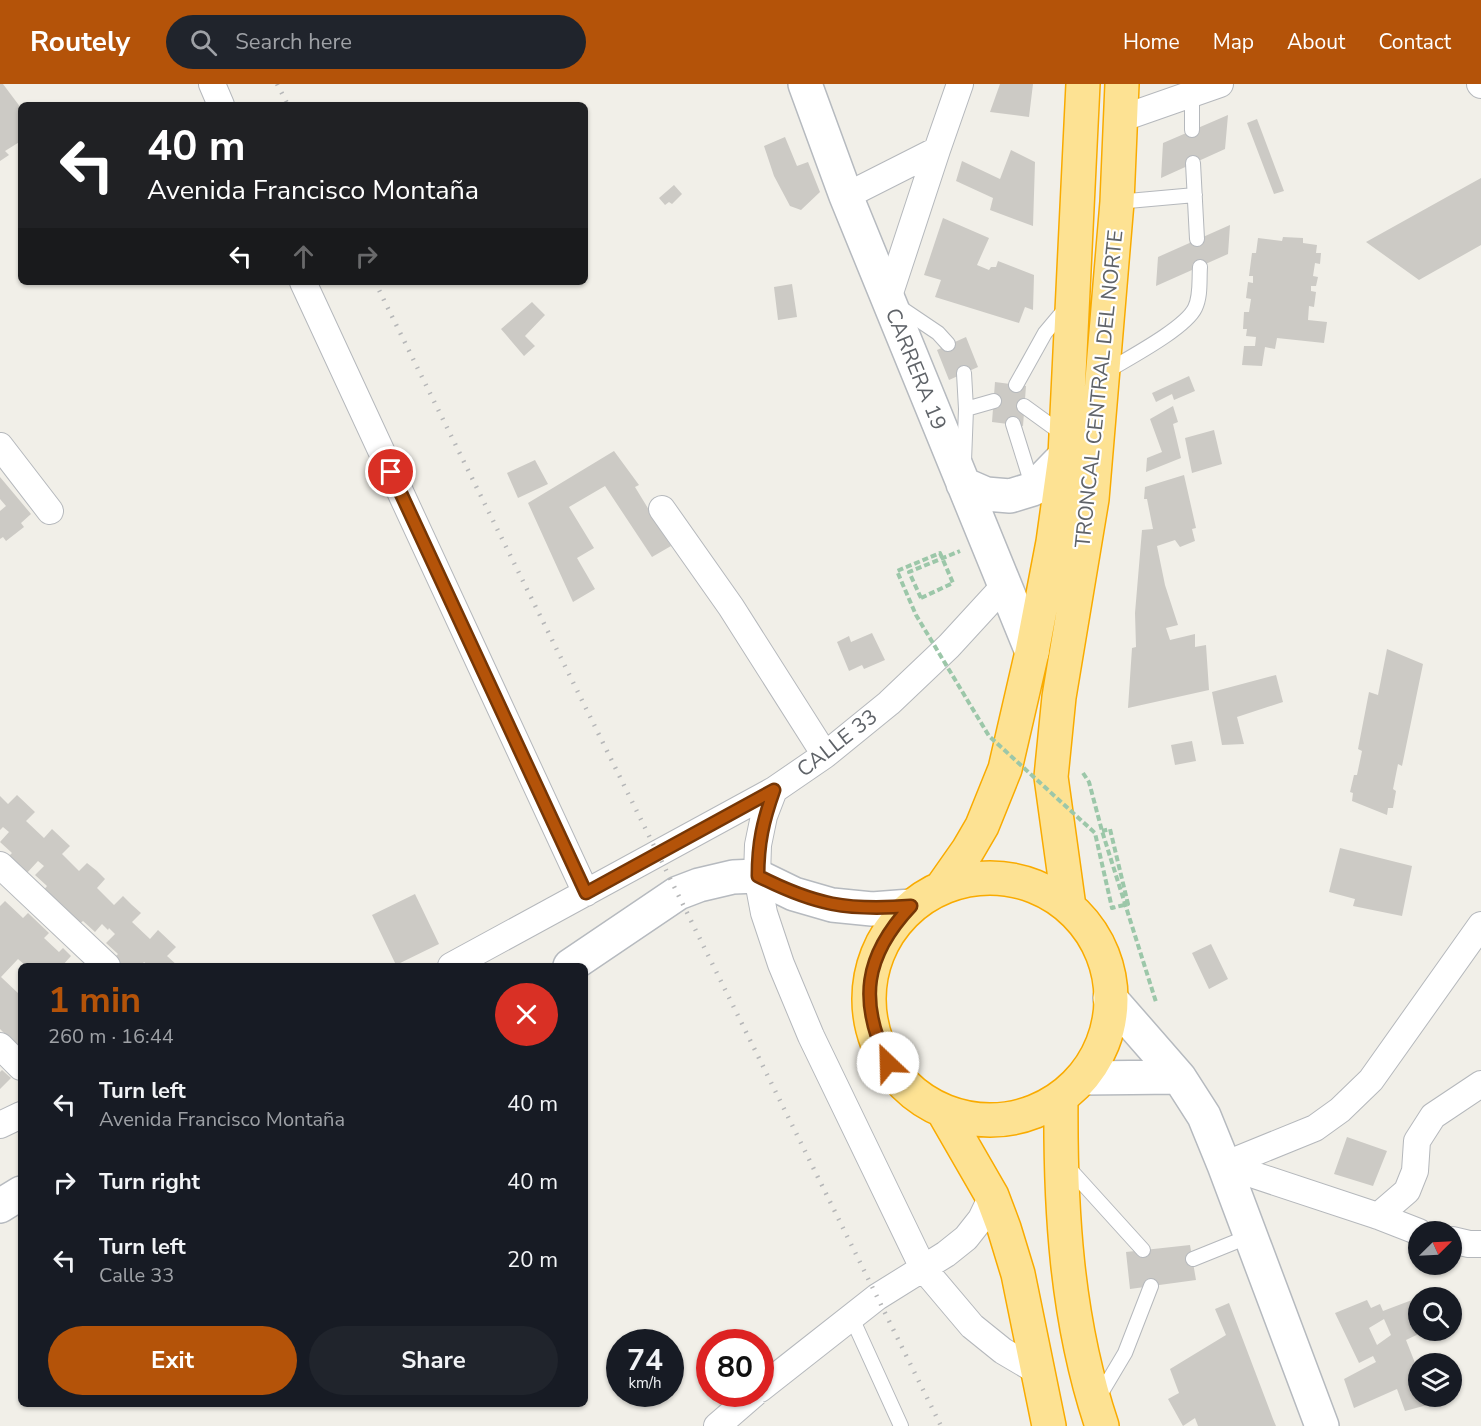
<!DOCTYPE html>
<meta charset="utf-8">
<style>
:root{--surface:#171b24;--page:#20242c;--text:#f1f3f6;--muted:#9ea1a6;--accent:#b45309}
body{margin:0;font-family:"Nunito Sans",sans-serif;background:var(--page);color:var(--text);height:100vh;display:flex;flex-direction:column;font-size:22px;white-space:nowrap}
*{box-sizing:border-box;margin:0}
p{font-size:20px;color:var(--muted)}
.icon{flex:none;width:33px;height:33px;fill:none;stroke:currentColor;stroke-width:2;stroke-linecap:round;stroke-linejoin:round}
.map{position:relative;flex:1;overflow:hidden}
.details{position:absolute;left:18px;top:879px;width:570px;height:444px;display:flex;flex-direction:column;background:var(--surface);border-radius:9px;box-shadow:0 2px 4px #0004}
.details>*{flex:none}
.hud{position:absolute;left:18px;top:18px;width:570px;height:183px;border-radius:9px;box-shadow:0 2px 4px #0004;background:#202124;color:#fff;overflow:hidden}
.needle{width:39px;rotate:66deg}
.controls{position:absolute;left:1408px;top:1137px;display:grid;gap:12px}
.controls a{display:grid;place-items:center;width:54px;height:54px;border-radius:50%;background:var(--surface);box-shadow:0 2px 4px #0004;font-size:30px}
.speed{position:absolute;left:606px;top:1245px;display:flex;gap:12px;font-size:30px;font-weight:700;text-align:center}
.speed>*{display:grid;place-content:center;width:78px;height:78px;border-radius:50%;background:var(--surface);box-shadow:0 2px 4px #0004;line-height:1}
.speed small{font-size:15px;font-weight:400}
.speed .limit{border:9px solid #d22;background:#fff;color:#111}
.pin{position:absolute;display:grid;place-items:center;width:51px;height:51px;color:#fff;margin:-26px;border:3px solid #fff;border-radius:50%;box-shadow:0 2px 6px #0007}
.me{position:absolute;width:66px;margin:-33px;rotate:336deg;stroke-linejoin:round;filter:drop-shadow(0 0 4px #0008)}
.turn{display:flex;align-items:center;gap:21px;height:126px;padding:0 30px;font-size:27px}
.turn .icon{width:78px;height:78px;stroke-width:2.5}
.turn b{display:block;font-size:42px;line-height:51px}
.lanes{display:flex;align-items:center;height:57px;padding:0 30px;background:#0003;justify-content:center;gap:30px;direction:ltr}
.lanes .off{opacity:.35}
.round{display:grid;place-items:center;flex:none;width:63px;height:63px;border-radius:32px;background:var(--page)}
.head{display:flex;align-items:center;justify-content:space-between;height:102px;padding:0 30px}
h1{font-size:36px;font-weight:700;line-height:45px;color:var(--accent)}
.action{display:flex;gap:12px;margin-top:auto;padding:12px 30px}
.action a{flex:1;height:69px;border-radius:36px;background:var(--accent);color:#fff;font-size:24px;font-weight:700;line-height:69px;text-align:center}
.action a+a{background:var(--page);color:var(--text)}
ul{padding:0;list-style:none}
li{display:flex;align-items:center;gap:18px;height:78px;padding:0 30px}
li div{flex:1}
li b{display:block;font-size:22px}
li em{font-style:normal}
header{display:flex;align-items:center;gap:36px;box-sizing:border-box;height:84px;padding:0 30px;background:var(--accent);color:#fff}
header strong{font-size:28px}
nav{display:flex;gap:33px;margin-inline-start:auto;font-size:21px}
.search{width:420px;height:54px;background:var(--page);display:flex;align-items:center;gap:15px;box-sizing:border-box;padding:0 21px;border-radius:33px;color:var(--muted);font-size:22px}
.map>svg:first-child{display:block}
</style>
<header>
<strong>Routely</strong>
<div class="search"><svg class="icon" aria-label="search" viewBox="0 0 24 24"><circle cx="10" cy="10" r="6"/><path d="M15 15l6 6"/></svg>Search here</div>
<nav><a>Home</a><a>Map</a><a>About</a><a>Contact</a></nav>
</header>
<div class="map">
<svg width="1481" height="1342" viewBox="0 0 1481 1342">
<rect width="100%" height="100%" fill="#f1efe8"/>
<path fill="#cccac5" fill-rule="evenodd" d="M 0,0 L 3,0 L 21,24 L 21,57 L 5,67 L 9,71 L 0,77 Z
M 1000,0 L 1033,0 L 1029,33 L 990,28 Z
M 1228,31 L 1225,65 L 1161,94 L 1163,59 Z
M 1257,35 L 1284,107 L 1274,110 L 1247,39 Z
M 785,53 L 797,82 L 808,78 L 820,108 L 801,126 L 790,122 L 774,92 L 764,62 Z
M 1011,66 L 1035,78 L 1033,142 L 990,126 L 993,114 L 956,97 L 962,77 L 1000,95 Z
M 1481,94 L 1481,161 L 1419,196 L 1366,158 Z
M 674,101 L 682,110 L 672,120 L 669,118 L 665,121 L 659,114 Z
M 943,134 L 989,154 L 977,181 L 989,186 L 991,183 L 996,183 L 998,177 L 1034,191 L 1033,226 L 1025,223 L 1019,239 L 935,213 L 941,196 L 924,191 Z
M 1230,141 L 1228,170 L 1156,202 L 1158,173 Z
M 1283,153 L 1303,154 L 1303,159 L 1317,161 L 1316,169 L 1321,169 L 1320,180 L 1315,179 L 1313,192 L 1318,193 L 1316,202 L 1311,202 L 1311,207 L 1316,208 L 1314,223 L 1309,222 L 1308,236 L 1327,238 L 1324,259 L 1277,254 L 1275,265 L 1265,263 L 1262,282 L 1242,281 L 1244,262 L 1255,262 L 1256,253 L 1246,252 L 1247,245 L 1243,245 L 1244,228 L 1249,228 L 1251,215 L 1246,214 L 1248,198 L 1253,199 L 1253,192 L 1249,192 L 1252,169 L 1256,169 L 1258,154 L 1282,157 Z
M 792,200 L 797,233 L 778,236 L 774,203 Z
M 532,218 L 545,231 L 525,252 L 535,262 L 524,272 L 501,245 Z
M 966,253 L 978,283 L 949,296 L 937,266 Z
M 1189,292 L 1195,307 L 1174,316 L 1172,310 L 1156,318 L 1152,309 Z
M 995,298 L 1026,302 L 1023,342 L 992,338 Z
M 1173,322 L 1178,338 L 1173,340 L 1181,374 L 1146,388 L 1147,374 L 1162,368 L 1150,335 Z
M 1214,346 L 1222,380 L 1192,389 L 1185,354 Z
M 614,367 L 639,401 L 635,403 L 671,462 L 652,473 L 605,402 L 569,423 L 594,464 L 577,474 L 595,505 L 573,518 L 528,419 Z
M 535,376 L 548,400 L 518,414 L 507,389 Z
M 1184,391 L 1196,444 L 1192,445 L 1195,457 L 1180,463 L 1175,456 L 1157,462 L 1165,501 L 1178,541 L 1166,544 L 1170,556 L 1195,550 L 1195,563 L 1206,561 L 1209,606 L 1128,624 L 1132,564 L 1136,563 L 1135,529 L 1142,446 L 1153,445 L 1147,415 L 1144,415 L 1145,403 Z
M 0,393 L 31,430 L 21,439 L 24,443 L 6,457 L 3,453 L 0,455 L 0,427 L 6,422 L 0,415 Z
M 872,549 L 885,576 L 864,585 L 862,581 L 849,587 L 837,558 L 849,552 L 851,558 Z
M 1387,565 L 1423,580 L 1402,682 L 1398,680 L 1393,705 L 1396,707 L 1393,724 L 1388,724 L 1387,731 L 1352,717 L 1353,709 L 1350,708 L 1354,691 L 1357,691 L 1362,667 L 1358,665 L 1369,608 L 1378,611 Z
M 1276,591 L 1283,618 L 1237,633 L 1244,660 L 1222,661 L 1212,608 Z
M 1192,657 L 1196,677 L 1175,681 L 1171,661 Z
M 17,711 L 35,728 L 26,737 L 44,754 L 52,745 L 70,762 L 62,770 L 79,787 L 87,779 L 97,787 L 105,795 L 97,804 L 114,821 L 123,812 L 132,821 L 141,829 L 132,838 L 150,855 L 158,846 L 176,863 L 167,872 L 178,882 L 149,882 L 144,878 L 141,882 L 122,882 L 114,874 L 118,870 L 106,859 L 115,850 L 109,844 L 108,846 L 102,840 L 95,848 L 83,837 L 79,840 L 43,807 L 47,802 L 35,791 L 44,782 L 38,777 L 26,790 L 8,773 L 12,769 L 0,758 L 9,748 L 3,743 L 0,746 L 0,712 L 8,720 Z
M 1340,764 L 1412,782 L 1402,832 L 1353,822 L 1355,815 L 1329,808 Z
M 415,810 L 439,860 L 396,881 L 372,831 Z
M 5,817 L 23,834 L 28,829 L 49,849 L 44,854 L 59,868 L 63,864 L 71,872 L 62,882 L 26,882 L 18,875 L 1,893 L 19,910 L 21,907 L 21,960 L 18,963 L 0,945 L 0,822 Z
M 1211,860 L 1228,895 L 1209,905 L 1192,869 Z
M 2,986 L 11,994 L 0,1005 L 0,988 Z
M 1347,1053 L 1387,1067 L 1373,1102 L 1334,1090 Z
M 1190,1161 L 1196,1196 L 1130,1205 L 1126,1168 Z
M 1367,1216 L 1371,1224 L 1380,1220 L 1383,1227 L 1412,1216 L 1419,1231 L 1419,1246 L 1427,1246 L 1406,1256 L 1419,1289 L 1419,1312 L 1429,1312 L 1431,1320 L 1405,1327 L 1397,1305 L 1354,1324 L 1344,1295 L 1376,1278 L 1373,1272 L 1359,1279 L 1335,1229 ZM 1384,1235 L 1391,1251 L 1377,1261 L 1369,1244 Z
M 1229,1219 L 1273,1335 L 1276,1342 L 1198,1342 L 1195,1334 L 1183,1342 L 1168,1315 L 1179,1309 L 1170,1285 L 1226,1251 L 1215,1225 Z"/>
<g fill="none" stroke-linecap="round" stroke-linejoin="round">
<g stroke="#b5b8bc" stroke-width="16">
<path id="lane" d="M 1192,46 L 1192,10
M 1193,79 L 1197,155
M 1117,118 L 1195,111
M 898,222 L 938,249 L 948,260
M 964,289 L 966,325 L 964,377
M 1104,289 C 1125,276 1185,245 1195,224 C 1201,212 1199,196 1200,183
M 1016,301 L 1045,249 L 1066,224
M 1024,322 L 1064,351
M 966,325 L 994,317
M 1013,340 L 1033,404
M 1066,1081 L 1143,1166
M 1193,1175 L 1250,1152
M 851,1232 L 901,1342
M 1097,1316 L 1125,1269 L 1151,1202"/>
</g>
<g stroke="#b5b8bc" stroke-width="28">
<path id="street" d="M 212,0 L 221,21
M 1480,0 L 1481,1
M 1120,35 L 1220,0
M 846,112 L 937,66
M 303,198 L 586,809
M 888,215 L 937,66 L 960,0
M 0,362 L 50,427
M 662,425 L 731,523 L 825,671
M 774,706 L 764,732 L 758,761 L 757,792 L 764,829 L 781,880 L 811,952 L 923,1184 L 972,1242 L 1003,1267 L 1037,1287
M 0,781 L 107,882
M 451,882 L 774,706 L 825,671 L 889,619 L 949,562 L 1005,501
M 0,962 L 21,983
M 0,1041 L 21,1031
M 1224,1081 L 1315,1044 L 1340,1026 L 1371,996 L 1481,841
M 1224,1081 L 1378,1132 L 1419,1148
M 1378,1132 L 1407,1107 L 1415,1087 L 1417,1057 L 1433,1032 L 1481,1000
M 1452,1156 L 1469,1160 L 1481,1160
M 760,1305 L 877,1213 L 946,1170 L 966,1154 L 981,1135 L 992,1112
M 717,1342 L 754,1310"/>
</g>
<g stroke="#b6babf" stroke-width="36">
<path id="secondary" d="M 805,0 L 846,112 L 1032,568
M 963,400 L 986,410 L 1010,412 L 1033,405 L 1065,372
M 570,882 L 678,809 L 699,801 L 733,793 L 757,792 L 794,810 L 832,821 L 872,825 L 911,822
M 1110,914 L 1179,993 L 1204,1032 L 1224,1081 L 1322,1342
M 1082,994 L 1179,993
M 0,1122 L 21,1109"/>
</g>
<g stroke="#f9ab00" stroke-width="36">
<path id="highway" d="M869 915a121 121 0 1 1 242 0a121 121 0 1 1-242 0Z
M 942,803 L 968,766 L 982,742 L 1005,685 L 1032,568 L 1053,458 L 1065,372 L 1083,0
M 1069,823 L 1051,693 L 1059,613 L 1092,415 L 1117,118 L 1122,0
M 1061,1013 C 1060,1124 1066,1235 1102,1342
M 943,1027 L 992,1112 L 1004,1144 L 1018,1190 L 1049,1342"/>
</g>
<path stroke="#9cc7a9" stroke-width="4" stroke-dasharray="6 3" stroke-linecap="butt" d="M 921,514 L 909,488 L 960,467
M 1083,689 L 1089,698 L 1102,747 L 1156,918"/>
<use href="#lane" stroke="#fff" stroke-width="14"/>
<use href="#street" stroke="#fff" stroke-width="26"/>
<use href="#secondary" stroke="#fff" stroke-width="33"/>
<use href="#highway" stroke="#fde293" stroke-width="33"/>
<path stroke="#b6b7b8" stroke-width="4.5" stroke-dasharray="1.5 8" stroke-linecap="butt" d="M 277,0 L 288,21
M 375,198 L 941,1342"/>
<path stroke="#9cc7a9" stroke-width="4" stroke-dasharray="6 3" stroke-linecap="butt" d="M 921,514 L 953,499 L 940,469 L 897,487 L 916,531 L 989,652 L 1095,749 L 1112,824 L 1128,820 L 1110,745 L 1102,747"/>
</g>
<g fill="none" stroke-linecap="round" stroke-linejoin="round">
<g stroke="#753606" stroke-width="15">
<path id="route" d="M 391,388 L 586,809 L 774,706 C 763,737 758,759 758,792 C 815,821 847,827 911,822 C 864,872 858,917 888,979"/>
</g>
<use href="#route" stroke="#b45309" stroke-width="10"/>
</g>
<g text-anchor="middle" stroke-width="4.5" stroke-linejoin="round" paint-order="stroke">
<g font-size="21" fill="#5f6368" stroke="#fff">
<text transform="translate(916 285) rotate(68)" y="7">CARRERA 19</text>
<text transform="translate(1099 305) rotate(-84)" y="7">TRONCAL CENTRAL DEL NORTE</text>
<text transform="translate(837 659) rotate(-38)" y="7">CALLE 33</text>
</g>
</g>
</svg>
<div class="controls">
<a><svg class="needle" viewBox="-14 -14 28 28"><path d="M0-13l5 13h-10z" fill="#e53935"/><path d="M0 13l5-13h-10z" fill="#9ea1a6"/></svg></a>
<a><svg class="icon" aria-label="search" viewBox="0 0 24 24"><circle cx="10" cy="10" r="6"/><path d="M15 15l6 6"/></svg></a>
<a><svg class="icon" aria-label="layers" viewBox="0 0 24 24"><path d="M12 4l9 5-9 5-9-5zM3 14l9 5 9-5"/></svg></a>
</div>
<div class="speed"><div>74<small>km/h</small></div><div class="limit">80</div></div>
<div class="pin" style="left:391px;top:388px;background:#d93025"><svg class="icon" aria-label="arrive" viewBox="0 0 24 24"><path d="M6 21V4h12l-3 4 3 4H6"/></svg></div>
<svg class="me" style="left:888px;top:979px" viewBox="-20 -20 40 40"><circle r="19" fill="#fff"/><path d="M0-13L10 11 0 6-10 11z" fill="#b45309"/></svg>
<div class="hud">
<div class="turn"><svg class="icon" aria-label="left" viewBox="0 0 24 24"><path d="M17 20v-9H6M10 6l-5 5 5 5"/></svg><div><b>40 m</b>Avenida Francisco Montaña</div></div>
<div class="lanes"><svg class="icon" aria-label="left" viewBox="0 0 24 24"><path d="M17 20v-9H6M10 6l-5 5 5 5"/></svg><svg class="icon off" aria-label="ahead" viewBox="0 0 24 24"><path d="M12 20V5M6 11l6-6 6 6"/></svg><svg class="icon off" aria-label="right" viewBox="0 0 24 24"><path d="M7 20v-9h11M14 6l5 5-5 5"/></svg></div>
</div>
<section class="details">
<div class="head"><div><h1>1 min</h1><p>260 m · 16:44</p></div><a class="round" style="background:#d93025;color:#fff"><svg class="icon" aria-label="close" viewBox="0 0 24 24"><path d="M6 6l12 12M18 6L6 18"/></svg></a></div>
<ul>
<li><svg class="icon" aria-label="left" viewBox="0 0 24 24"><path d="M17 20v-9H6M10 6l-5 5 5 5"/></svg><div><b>Turn left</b><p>Avenida Francisco Montaña</p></div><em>40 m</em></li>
<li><svg class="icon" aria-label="right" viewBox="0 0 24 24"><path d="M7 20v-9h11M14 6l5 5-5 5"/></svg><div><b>Turn right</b></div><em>40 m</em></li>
<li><svg class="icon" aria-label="left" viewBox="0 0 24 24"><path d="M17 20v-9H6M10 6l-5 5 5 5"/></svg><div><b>Turn left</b><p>Calle 33</p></div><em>20 m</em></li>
</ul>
<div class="action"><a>Exit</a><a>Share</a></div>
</section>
</div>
